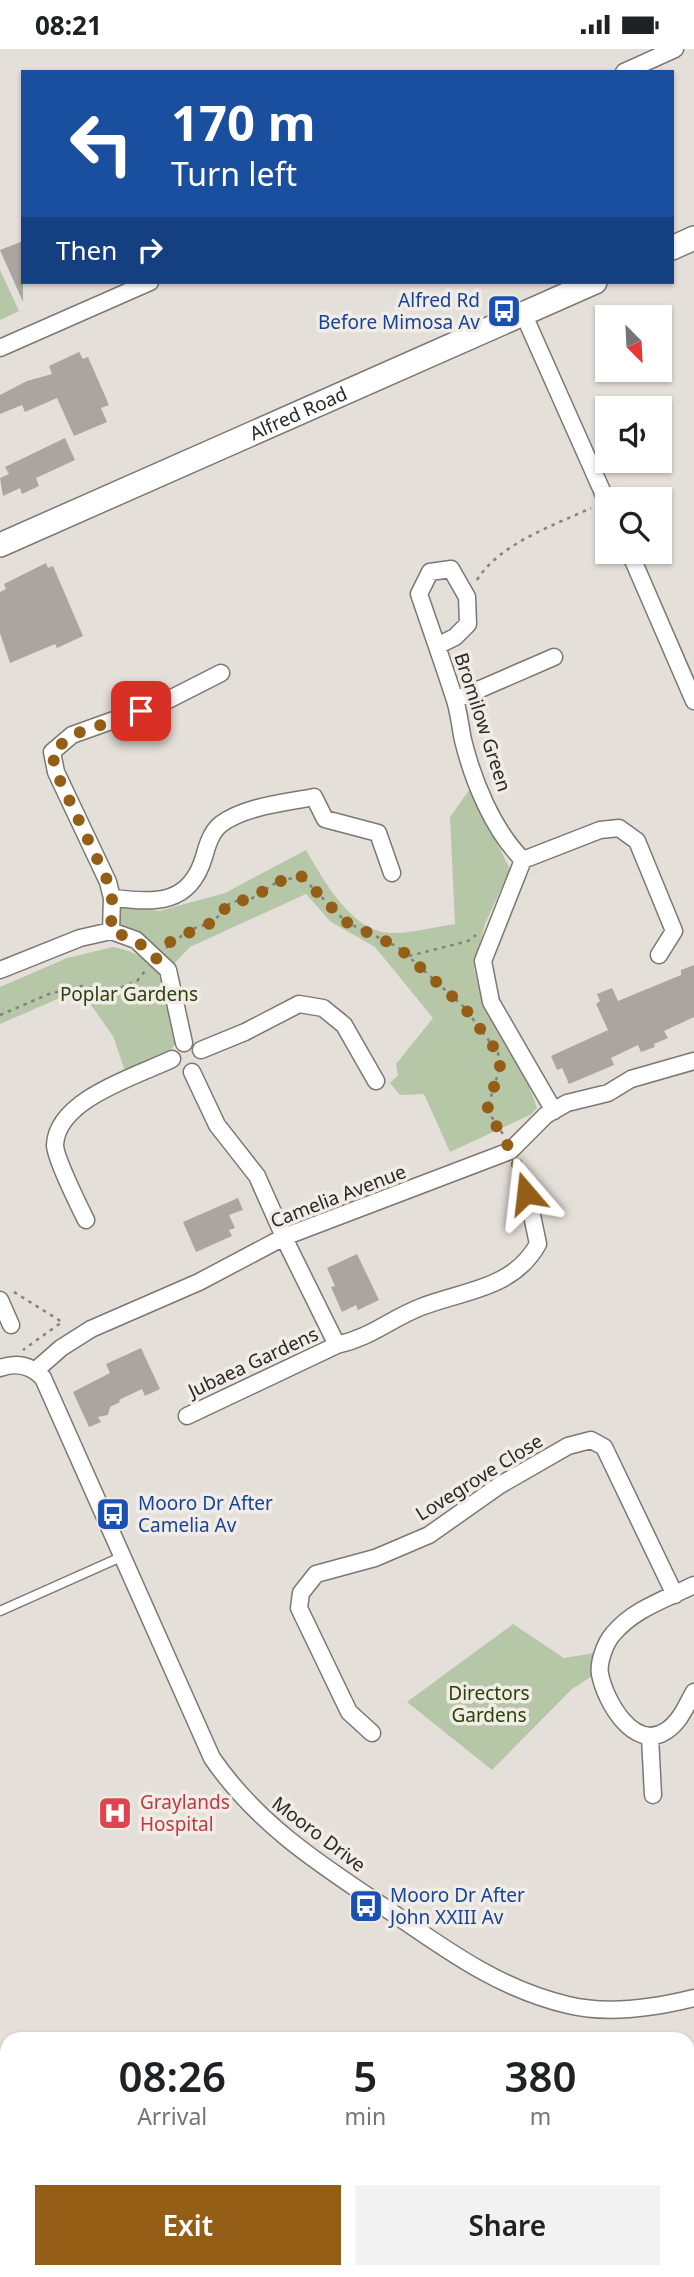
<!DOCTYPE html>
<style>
:root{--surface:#fff;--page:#f2f2f2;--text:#202124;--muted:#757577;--accent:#955e17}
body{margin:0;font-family:"Noto Sans",sans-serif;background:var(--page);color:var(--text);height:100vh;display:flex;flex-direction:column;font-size:26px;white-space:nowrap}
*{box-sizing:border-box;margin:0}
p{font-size:23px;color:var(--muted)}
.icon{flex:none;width:38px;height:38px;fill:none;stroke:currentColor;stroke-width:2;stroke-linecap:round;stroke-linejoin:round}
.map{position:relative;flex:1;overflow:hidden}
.details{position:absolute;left:0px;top:1983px;width:695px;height:247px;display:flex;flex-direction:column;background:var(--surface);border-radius:21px 21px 0 0;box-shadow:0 2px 5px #0004}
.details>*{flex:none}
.guide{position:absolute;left:21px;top:21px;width:653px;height:214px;border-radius:0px;box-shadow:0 2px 5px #0004;background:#1a4fa0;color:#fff;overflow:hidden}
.needle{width:46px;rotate:156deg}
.controls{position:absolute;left:595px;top:256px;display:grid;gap:14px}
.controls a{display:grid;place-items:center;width:77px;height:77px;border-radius:0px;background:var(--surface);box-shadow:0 2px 5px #0004;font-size:35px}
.pin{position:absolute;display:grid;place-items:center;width:60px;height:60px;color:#fff;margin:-30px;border-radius:14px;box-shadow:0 4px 10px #0006}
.me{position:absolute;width:77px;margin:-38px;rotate:343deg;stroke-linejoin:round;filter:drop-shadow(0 0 5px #0008)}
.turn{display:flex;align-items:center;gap:24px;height:147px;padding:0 35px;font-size:32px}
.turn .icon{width:91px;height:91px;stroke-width:2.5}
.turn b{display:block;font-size:49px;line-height:60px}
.then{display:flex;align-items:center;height:66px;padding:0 35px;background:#0003;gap:14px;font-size:26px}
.eta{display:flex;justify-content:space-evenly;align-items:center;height:119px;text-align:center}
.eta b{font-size:42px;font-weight:600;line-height:49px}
.primary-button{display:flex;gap:14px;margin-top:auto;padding:14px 35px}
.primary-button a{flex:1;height:80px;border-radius:0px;background:var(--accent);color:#fff;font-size:28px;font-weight:600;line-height:80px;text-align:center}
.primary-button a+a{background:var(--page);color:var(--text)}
.status{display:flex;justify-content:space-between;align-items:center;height:49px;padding:0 35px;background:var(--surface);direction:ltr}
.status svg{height:19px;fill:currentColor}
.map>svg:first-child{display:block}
</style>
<div class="status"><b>08:21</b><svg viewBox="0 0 49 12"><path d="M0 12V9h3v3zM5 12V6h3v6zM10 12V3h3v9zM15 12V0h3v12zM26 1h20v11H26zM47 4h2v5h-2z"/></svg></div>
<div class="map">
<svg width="694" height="2228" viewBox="0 0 694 2228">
<rect width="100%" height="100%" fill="#e5dfda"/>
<path fill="#b5c7a7" d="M 0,221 L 19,262 L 0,271 Z
M 470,740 L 510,820 L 485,875 L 474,919 L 482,951 L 524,1023 L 537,1059 L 530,1066 L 450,1103 L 424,1045 L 400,1046 L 390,1034 L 398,1026 L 396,1015 L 433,969 L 375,898 L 331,873 L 306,845 L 190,898 L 174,915 L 144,887 L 117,879 L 119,856 L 159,862 L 225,844 L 306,801 C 323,830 351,882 389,884 C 410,885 434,878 455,875 L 450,768 Z
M 113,898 C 168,909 167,939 182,986 L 166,1007 L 125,1022 L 113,987 L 86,949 L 62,948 L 0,975 L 0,938 L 67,909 Z
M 513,1575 L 564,1609 L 594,1604 L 592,1627 L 572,1640 L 492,1721 L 407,1653 Z"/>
<path fill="#aaa5a0" d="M 23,192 L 23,253 L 0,201 Z
M 79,303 L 83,310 L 88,308 L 109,356 L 101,359 L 107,373 L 74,387 L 57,349 L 25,363 L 22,356 L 0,365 L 0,346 L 27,332 L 52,325 L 49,317 Z
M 65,389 L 75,411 L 36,429 L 39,437 L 22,445 L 20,439 L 3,447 L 0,429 L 9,425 L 5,418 Z
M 46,514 L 48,519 L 53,517 L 83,587 L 57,599 L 55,595 L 10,614 L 0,584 L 0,543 L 6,540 L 4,535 Z
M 694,916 L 694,968 L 664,982 L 668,989 L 654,995 L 655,998 L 641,1003 L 638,996 L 611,1009 L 614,1016 L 569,1035 L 562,1019 L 557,1021 L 551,1007 L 608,981 L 596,955 L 600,952 L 597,945 L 612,939 L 618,952 L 681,926 L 681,921 Z
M 238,1149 L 243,1161 L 229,1166 L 235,1179 L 229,1181 L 232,1187 L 196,1203 L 183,1173 Z
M 357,1205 L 379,1251 L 358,1261 L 356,1256 L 342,1263 L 331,1238 L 335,1237 L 327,1219 Z
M 141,1299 L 160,1340 L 145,1347 L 142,1340 L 119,1351 L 120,1353 L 110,1358 L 108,1366 L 98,1368 L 101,1373 L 89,1378 L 73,1343 L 110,1324 L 106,1315 Z"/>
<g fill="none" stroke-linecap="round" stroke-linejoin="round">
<g stroke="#7c7772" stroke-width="11">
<path id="service" d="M 0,1562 L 121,1508
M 0,2017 L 7,2019
M 0,2069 L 7,2075
M 688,2153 L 694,2150
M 19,2222 L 21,2228
M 301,2222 L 309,2228
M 533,2228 L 545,2222"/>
</g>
<g stroke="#7c7772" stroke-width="19">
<path id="minor" d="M 624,23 L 675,0
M 523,264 L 607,453
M 0,299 L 150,233
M 629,502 L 694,652
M 437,597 L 455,588 L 468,575 L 467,548 L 451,520 L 430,523 L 419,545 C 431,580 443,614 454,648 C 459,662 460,677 463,691 C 473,732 493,781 523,811 L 483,912 L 491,953 L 554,1062
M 455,651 L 554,608
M 523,811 L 600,781 L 619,779 L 637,792 L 674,882 L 659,906
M 112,849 C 153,853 189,858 204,808 C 207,797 211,783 221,775 C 246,757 284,754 314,748 L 325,770 L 378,784 L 392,824
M 111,882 L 112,849 L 108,833 L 56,723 L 52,703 L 72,686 L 164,653 L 221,624
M 0,921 L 80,889 L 111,882 L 136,891 L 168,921 L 184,994
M 201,1001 L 245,983 L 299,955 L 323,959 L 344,976 L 376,1032
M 192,1023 L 217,1076 L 257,1127 L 289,1199 L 337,1296
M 86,1171 C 79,1157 55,1108 55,1096 C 57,1050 137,1027 172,1010
M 0,1251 L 11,1276
M 0,1319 C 17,1313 31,1316 43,1329 L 212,1709 C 258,1776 321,1816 387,1860 C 445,1900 499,1940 568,1956 C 609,1966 654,1959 694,1949
M 36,1321 L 61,1299 L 91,1280 L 199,1233 L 284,1188 L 510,1102 L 546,1066 L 567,1054 L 608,1044 L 631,1030 L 694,1012
M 187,1367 L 337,1296 C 372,1288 390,1270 421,1258 C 465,1241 513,1240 538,1195 L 529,1152
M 694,1536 C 664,1551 634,1560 613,1585 C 605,1594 598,1614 600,1625 C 605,1652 634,1703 666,1682 C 680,1673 686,1657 694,1643
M 372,1684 L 349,1663 L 299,1559 L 301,1544 L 316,1525 L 375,1509 L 429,1486 L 500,1436 L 568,1397 L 591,1391 L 604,1398 L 675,1546
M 650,1688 L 653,1746"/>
</g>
<g stroke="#7c7772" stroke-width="26">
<g id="primary">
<path d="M 672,199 L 694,189"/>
<path id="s1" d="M 0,496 L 595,233"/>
</g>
</g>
<path stroke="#85817d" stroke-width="2.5" stroke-dasharray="3.5 5" stroke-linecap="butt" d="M 477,531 C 500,494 553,477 591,459
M 166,899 L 189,881 L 213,873 L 231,853 L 251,850 L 277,833 L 301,827 L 346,873 L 398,898 L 464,958 L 498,1004 L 500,1018 L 487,1061 L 503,1085
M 409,907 L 468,892 L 476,886
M 0,966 L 49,945 L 81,937 L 112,942 L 137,932 L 145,922
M 517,1116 L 524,1137
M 14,1243 L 62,1273 L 23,1301"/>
<use href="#service" stroke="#fff" stroke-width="8"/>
<use href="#minor" stroke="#fff" stroke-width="16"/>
<use href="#primary" stroke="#fff" stroke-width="23"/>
</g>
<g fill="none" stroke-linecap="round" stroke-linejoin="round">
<path stroke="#955e17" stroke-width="12" stroke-dasharray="0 21.6" d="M 141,662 L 72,686 L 52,703 L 56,723 L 108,833 L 112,849 L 111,882 L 136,891 L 156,910 L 172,891 L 213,873 L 231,853 L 251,850 L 277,833 L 301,827 L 346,873 L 398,898 L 464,958 L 498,1004 L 500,1018 L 487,1061 L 515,1109 L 526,1144"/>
</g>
<defs>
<g id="bus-square" transform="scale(1.75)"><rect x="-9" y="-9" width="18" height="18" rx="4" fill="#1a4fb4" stroke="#f2ece7"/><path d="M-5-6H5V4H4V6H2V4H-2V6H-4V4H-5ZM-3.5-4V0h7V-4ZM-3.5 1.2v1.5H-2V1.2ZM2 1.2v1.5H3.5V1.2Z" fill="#fff"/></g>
<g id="hospital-square" transform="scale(1.75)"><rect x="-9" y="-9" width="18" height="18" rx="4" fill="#e0444e" stroke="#f2ece7"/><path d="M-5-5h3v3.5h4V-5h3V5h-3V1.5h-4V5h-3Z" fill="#fff"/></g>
</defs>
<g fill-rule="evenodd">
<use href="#bus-square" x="504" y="262"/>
<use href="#bus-square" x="113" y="1465"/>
<use href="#hospital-square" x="115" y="1764"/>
<use href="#bus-square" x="366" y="1857"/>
</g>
<g text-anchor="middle" stroke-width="7" stroke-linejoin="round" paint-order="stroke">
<g font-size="19" fill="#164399" stroke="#f2ece7" text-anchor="start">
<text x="480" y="258" text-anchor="end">Alfred Rd<tspan x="480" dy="22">Before Mimosa Av</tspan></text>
<text x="138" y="1461">Mooro Dr After<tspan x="138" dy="22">Camelia Av</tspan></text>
<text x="390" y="1853">Mooro Dr After<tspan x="390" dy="22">John XXIII Av</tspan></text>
</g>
<g font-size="19" fill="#2b2927" stroke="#f2ece7">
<text dy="7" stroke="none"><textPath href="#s1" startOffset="326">Alfred Road</textPath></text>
<text transform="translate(483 673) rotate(72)" y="7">Bromilow Green</text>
<text transform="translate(338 1147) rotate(-21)" y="7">Camelia Avenue</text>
<text transform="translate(253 1313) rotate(-25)" y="7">Jubaea Gardens</text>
<text transform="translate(479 1428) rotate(-32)" y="7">Lovegrove Close</text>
<text transform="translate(319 1785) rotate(37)" y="7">Mooro Drive</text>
</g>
<g font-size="19" fill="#29440a" stroke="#f2ece7">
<text x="129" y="952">Poplar Gardens</text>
<text x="489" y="1651">Directors<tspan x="489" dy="22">Gardens</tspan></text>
</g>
<g font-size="19" fill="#be3a42" stroke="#f2ece7" text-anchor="start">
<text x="140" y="1760">Graylands<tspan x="140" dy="22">Hospital</tspan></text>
</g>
</g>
</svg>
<div class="controls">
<a><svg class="needle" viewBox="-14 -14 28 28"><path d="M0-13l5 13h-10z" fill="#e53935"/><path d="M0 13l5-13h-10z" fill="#757577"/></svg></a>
<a><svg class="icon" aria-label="sound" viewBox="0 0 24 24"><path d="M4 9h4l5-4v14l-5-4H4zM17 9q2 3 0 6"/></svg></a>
<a><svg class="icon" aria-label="search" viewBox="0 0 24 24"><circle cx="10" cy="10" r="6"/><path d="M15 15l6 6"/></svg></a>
</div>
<div class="pin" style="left:141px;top:662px;background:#d93025"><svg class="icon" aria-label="arrive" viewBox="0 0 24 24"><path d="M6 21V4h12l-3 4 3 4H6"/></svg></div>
<svg class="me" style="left:526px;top:1144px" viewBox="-20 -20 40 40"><path d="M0-17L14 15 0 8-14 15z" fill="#955e17" stroke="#fff" stroke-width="4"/></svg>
<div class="guide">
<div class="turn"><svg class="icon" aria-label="left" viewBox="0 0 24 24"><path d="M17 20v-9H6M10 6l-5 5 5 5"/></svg><div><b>170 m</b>Turn left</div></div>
<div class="then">Then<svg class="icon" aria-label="right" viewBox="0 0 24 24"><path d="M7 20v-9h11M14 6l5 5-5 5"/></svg></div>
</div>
<section class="details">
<div class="eta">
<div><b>08:26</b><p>Arrival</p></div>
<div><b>5</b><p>min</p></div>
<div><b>380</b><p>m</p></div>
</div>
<div class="primary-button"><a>Exit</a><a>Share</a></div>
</section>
</div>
